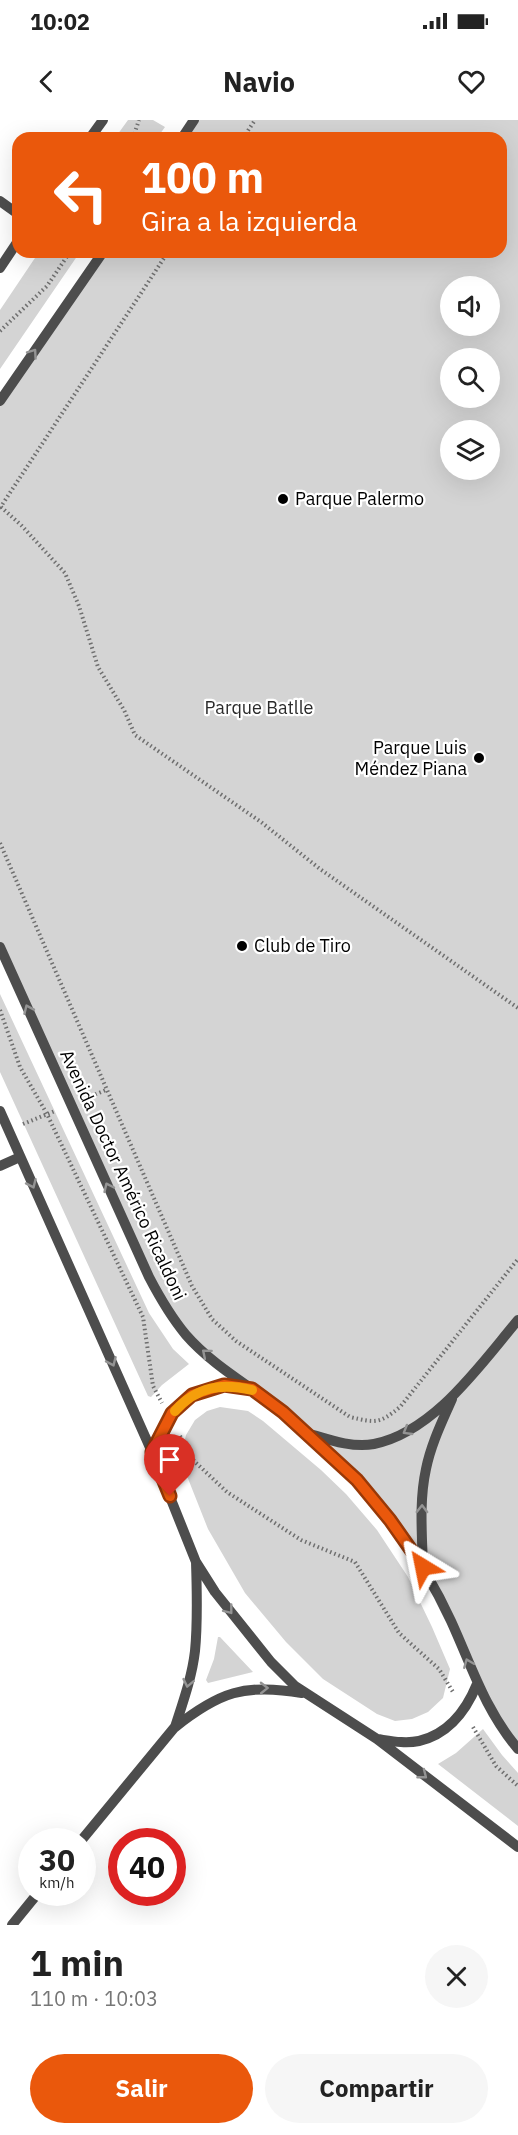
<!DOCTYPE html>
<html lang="es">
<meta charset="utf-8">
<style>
:root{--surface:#fff;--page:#f6f6f6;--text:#222;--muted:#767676;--accent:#ea580c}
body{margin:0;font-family:"IBM Plex Sans",sans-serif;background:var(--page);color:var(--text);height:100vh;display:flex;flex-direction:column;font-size:22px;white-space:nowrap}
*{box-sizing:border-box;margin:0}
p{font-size:20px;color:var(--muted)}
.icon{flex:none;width:33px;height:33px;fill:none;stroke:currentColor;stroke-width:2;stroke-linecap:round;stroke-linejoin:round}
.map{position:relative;height:1805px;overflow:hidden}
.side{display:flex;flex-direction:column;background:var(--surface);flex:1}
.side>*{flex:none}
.banner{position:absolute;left:12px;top:12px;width:495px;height:126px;border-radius:18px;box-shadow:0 6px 24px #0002;background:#ea580c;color:#fff;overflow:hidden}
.buttons{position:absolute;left:440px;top:156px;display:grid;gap:12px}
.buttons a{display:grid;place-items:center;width:60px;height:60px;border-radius:50%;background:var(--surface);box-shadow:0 6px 24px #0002;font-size:30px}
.speed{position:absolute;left:18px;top:1708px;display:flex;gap:12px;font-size:30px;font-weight:700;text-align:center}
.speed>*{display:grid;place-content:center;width:78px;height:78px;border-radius:50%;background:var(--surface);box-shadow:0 6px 24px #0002;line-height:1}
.speed small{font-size:15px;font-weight:400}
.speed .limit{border:9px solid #d22;background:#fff;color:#111}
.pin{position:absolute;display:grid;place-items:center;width:51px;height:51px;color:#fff;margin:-62px -26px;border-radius:50% 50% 50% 0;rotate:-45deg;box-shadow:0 0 6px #0007}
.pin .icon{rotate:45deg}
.me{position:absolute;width:66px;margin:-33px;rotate:325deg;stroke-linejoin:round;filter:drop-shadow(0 0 4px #0008)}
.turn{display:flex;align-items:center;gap:21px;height:126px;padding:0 30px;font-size:27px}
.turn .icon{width:78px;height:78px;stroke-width:2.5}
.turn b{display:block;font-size:42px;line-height:51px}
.round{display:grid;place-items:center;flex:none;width:63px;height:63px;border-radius:32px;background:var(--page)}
.headline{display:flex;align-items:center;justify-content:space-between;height:102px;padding:0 30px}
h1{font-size:36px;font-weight:800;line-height:45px}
.cta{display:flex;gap:12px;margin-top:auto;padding:12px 30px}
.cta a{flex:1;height:69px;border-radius:36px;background:var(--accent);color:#fff;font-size:24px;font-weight:800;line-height:69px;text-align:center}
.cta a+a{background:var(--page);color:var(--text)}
.status{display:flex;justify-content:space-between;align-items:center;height:42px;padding:0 30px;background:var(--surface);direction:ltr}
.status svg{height:16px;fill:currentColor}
header{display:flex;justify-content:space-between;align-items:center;height:78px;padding:0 30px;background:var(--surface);font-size:27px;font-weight:800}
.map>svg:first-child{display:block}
</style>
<div class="status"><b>10:02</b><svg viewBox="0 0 49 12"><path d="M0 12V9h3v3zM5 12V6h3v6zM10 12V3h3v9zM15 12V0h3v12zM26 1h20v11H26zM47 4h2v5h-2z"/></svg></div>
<header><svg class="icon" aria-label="back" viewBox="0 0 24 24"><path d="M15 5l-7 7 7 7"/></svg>Navio<svg class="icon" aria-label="heart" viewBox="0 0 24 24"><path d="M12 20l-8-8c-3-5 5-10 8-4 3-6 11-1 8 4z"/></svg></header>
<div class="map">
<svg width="518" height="1805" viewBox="0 0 518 1805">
<rect width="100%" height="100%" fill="#fff"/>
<path fill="#d4d4d4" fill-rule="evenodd" d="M 128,0 L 153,0 L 165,7 L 157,18 L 115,18 Z
M 194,0 L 518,0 L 518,1629 L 501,1610 L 451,1500 L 390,1400 L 307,1313 L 203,1232 L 167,1189 L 0,827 L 0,281 L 103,132 L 501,132 L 501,18 L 182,18 ZM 450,166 L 489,166 L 489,206 L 450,206 ZM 450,238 L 489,238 L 489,278 L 450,278 ZM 450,310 L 489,310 L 489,350 L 450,350 Z
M 39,132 L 80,132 L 0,249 L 0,190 Z
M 0,874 L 149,1193 L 173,1229 L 189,1244 L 162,1265 L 151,1277 L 148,1276 L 0,952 Z
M 220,1287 L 248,1291 L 263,1301 L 321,1350 L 346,1374 L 377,1410 L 408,1457 L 432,1507 L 450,1549 L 443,1578 L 428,1592 L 412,1599 L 395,1601 L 377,1594 L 323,1559 L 286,1522 L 245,1473 L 208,1409 L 185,1351 L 182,1332 L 186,1315 L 195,1300 L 207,1291 Z
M 218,1517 L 220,1517 L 253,1552 L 208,1563 L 206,1560 L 214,1539 Z
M 483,1609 L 502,1635 L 518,1653 L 518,1706 L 438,1644 L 456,1633 Z"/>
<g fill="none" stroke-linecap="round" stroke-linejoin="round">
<path stroke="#6f6f6f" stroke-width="4" stroke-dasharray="1.5 3" stroke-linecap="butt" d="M 133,18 L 139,0
M 243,18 L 255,0
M 0,211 L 47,166 L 70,132
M 1,387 L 22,406 L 65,453 L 79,486 L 98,547 L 124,590 L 135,615 L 261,702 L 320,749 L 518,888
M 0,388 L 168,132
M 0,723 L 192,1166 L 212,1199 L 236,1221 L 350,1297 C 376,1303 379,1304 400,1287 L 518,1139
M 0,890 L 20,947 L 47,994 L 143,1197 L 153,1266 L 162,1283
M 87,978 L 106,970
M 23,1004 L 55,991
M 180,1316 L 194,1341 L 227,1372 L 301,1420 L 355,1442 L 399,1513 L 439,1549 L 453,1572
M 473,1607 L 496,1646 L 518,1666"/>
<path stroke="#4d4d4d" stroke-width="10" d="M 90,18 L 103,0
M 182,18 L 194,0
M 0,81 L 18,94
M 0,148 L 18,121
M 0,281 L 103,132
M 0,827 L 149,1157 C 160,1178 171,1197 186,1215 C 212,1245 250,1266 282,1291 C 319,1320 361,1363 390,1400 C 414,1432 435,1466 451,1501 C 472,1547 485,1590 518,1629
M 0,991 L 152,1332 L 196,1442 L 215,1472 L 271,1542 L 295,1566 L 377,1619 L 518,1727
M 0,1046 L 20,1037
M 310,1314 C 330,1320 353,1328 374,1324 C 434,1312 480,1245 518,1200
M 152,1332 C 169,1300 182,1270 223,1266 C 232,1265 243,1268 251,1269
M 423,1447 C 422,1414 419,1381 426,1349 C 431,1324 442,1302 452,1279
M 175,1607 C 183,1582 192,1557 195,1531 C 198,1501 197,1472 196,1442
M 377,1619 C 391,1621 405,1624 419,1621 C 449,1614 466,1591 477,1564
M 80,1722 L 174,1608 C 219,1572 245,1563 302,1573
M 12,1805 L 38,1773"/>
</g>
<defs><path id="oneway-chevron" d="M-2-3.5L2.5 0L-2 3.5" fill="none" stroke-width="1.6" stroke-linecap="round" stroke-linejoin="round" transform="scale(1.5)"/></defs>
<g stroke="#949494">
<use href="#oneway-chevron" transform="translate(33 233) rotate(-55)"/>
<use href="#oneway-chevron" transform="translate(28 889) rotate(-114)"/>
<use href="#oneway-chevron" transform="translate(32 1064) rotate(66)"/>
<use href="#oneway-chevron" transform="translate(108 1067) rotate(-115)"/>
<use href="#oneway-chevron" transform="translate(206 1233) rotate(-140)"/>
<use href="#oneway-chevron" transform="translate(112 1242) rotate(66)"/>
<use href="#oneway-chevron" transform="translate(407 1311) rotate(149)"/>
<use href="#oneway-chevron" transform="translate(422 1389) rotate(-89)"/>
<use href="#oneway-chevron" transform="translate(229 1490) rotate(52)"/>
<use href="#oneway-chevron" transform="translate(468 1543) rotate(-112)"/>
<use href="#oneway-chevron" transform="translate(188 1563) rotate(102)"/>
<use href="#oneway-chevron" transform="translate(264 1568) rotate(-1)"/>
<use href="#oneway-chevron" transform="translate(423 1655) rotate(38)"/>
</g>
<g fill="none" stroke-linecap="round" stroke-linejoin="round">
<g stroke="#983908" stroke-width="15">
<path id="route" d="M 170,1376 L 152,1332 L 172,1293 L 192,1275 L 224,1265 L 252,1269 L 283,1292 L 357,1360 L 390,1400 L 423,1447"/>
</g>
<use href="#route" stroke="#ea580c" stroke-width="10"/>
<path stroke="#f59e0b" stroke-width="10" d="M 175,1291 C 197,1266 222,1263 252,1270"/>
</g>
<g fill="#000" stroke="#fff" stroke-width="2">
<circle cx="283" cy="379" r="6"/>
<circle cx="479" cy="638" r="6"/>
<circle cx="242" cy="826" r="6"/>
</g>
<g text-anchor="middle" stroke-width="4.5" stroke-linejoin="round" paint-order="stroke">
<g font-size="18" fill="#000" stroke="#fff" text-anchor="start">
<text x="295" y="385">Parque Palermo</text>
<text x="467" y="634" text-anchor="end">Parque Luis<tspan x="467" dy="21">Méndez Piana</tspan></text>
<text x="254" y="832">Club de Tiro</text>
</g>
<g font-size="18" fill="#2b2b2b" stroke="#fff">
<text x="259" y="594">Parque Batlle</text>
</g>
<g font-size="18" fill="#000" stroke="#fff">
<text transform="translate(123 1055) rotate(65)" y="6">Avenida Doctor Américo Ricaldoni</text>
</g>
</g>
</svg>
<div class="buttons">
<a><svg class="icon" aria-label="sound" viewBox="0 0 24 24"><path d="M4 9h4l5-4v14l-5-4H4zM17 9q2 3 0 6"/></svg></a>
<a><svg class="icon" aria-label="search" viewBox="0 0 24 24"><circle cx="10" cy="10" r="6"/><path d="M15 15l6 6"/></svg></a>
<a><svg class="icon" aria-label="layers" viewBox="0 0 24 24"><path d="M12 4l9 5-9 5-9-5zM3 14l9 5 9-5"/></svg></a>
</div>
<div class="speed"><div>30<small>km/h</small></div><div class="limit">40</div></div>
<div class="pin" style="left:170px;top:1376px;background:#d93025"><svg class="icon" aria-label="arrive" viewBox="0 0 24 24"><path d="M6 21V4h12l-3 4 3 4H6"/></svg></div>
<svg class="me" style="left:423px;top:1447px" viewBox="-20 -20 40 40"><path d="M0-17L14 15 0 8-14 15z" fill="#ea580c" stroke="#fff" stroke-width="4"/></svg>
<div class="banner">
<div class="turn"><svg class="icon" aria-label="left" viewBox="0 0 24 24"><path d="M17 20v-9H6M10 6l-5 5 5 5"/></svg><div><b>100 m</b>Gira a la izquierda</div></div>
</div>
</div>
<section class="side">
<div class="headline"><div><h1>1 min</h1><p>110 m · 10:03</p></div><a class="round"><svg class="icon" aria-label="close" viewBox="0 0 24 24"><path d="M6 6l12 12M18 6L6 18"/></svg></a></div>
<div class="cta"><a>Salir</a><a>Compartir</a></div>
</section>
